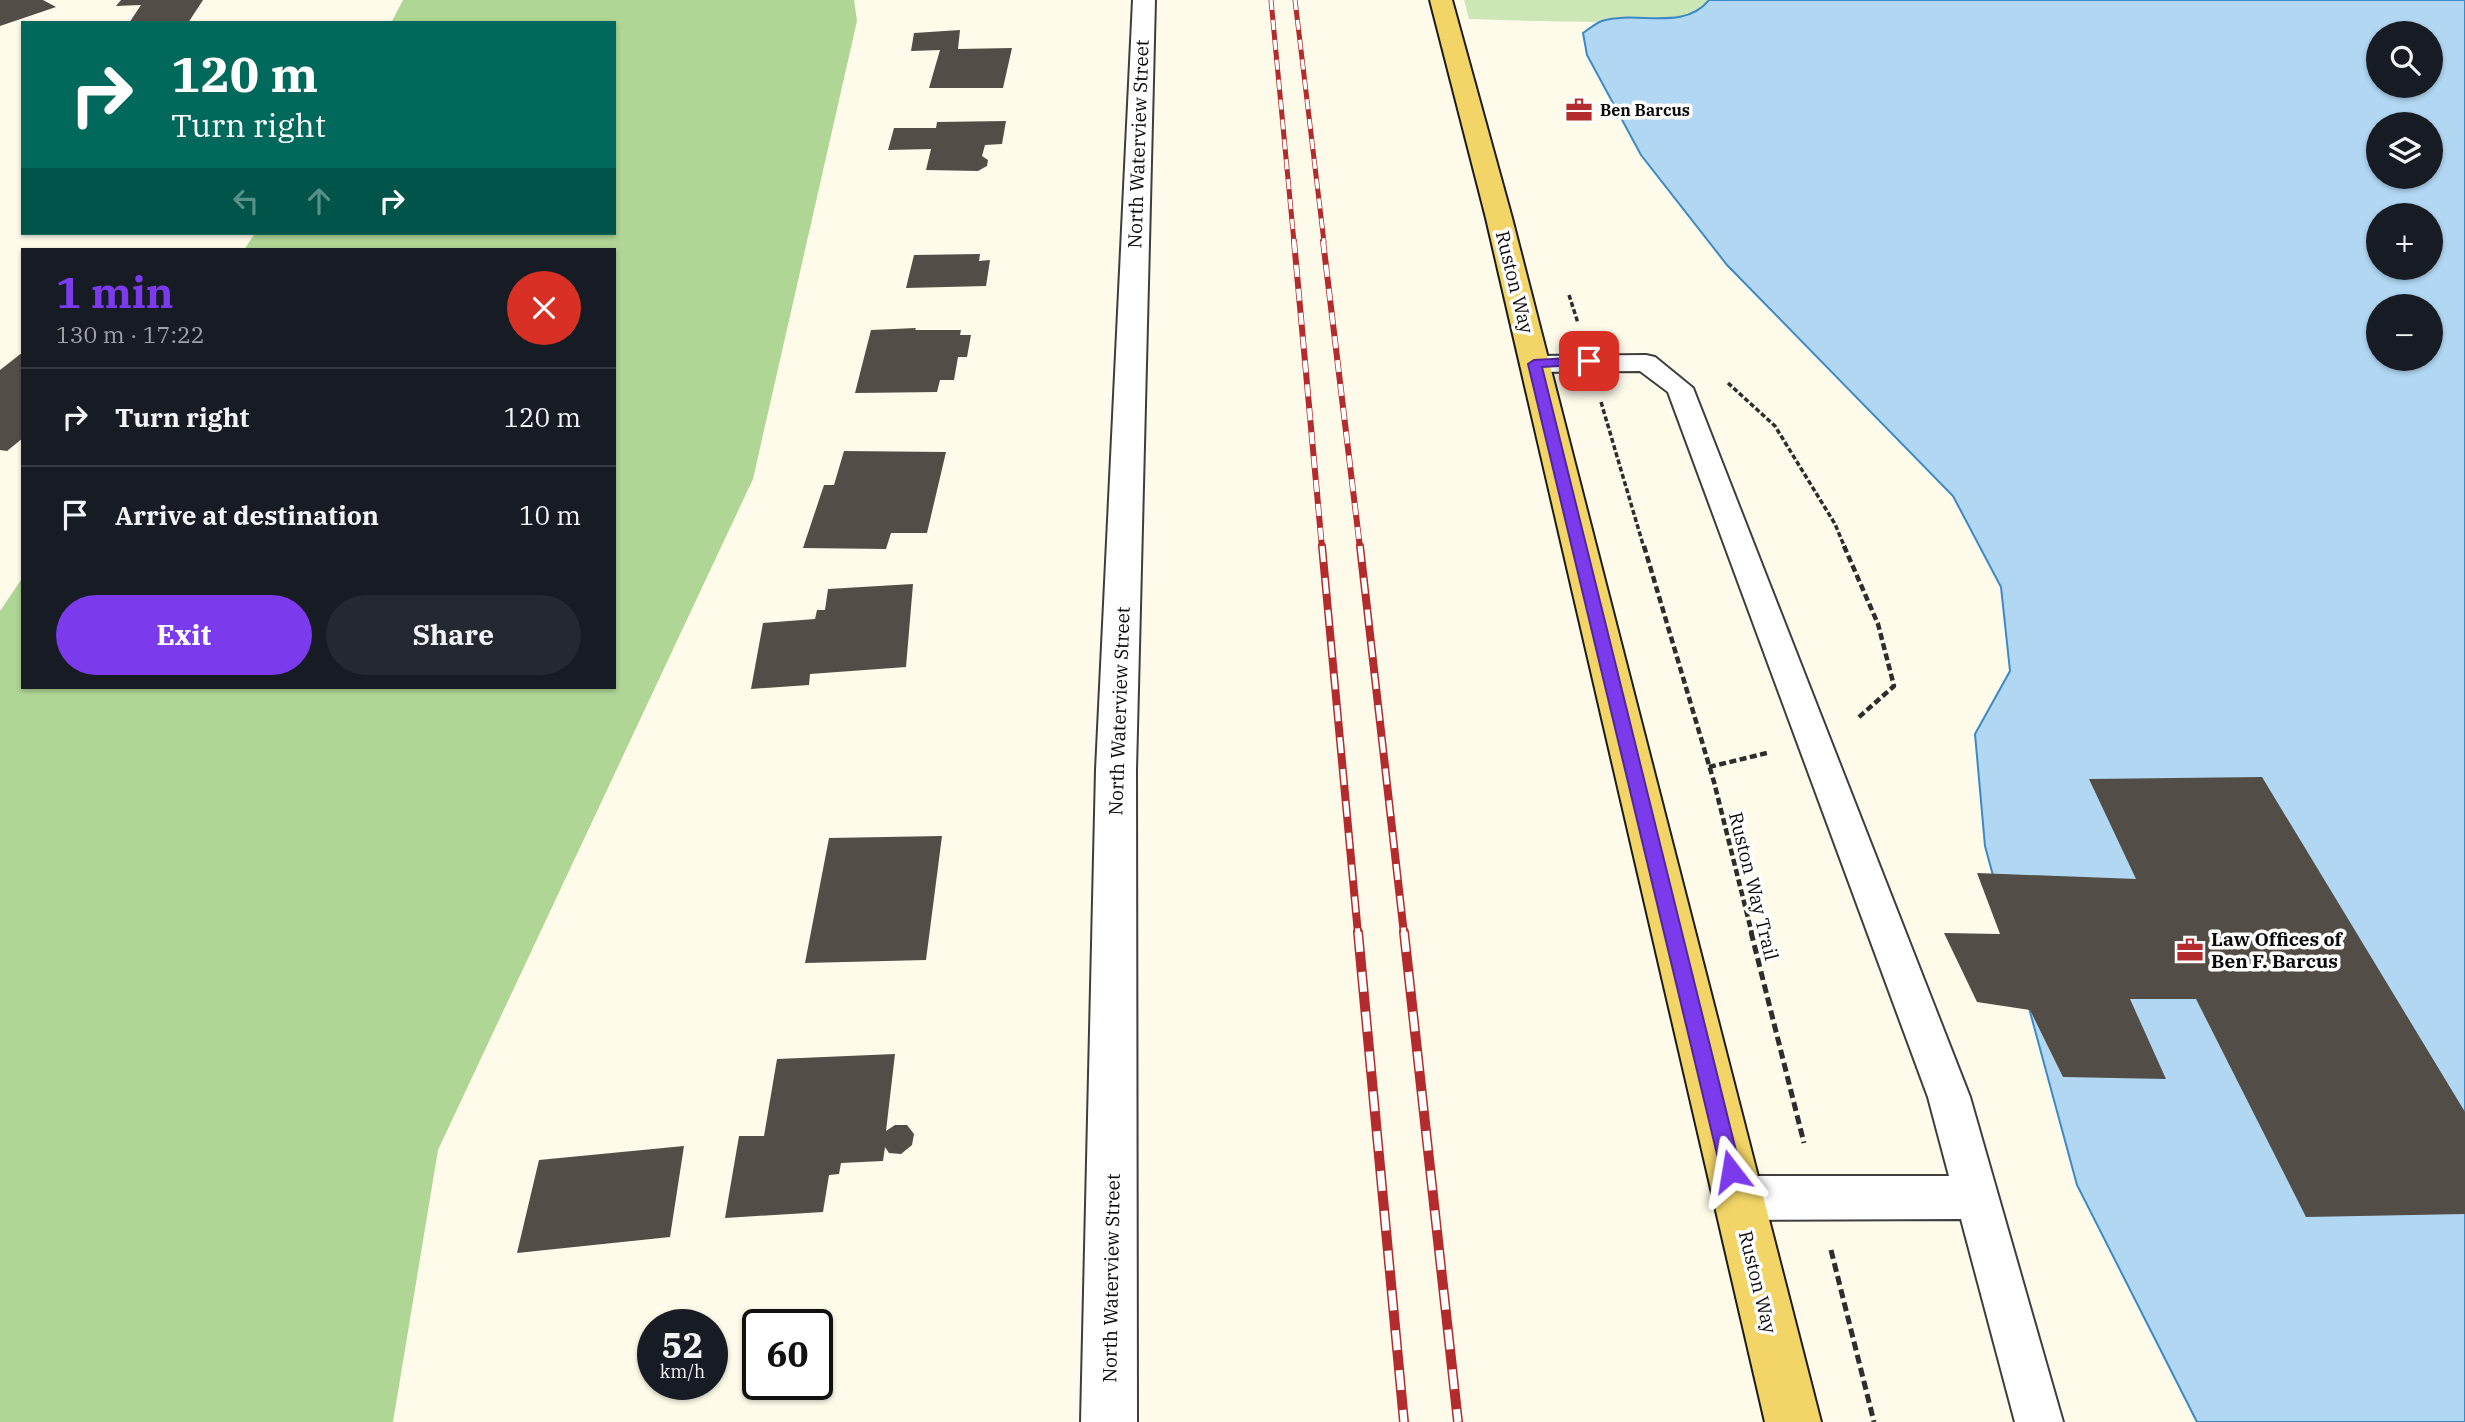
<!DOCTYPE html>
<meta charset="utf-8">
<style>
:root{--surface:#171b24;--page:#242831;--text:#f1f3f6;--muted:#9ea1a6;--line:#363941;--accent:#7c3aed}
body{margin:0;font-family:"IBM Plex Serif",serif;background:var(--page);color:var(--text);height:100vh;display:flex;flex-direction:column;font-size:26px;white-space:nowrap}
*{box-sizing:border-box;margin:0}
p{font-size:23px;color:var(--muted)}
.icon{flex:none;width:38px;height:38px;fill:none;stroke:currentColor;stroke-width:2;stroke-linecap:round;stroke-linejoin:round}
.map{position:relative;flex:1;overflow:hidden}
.sheet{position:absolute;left:21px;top:248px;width:595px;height:441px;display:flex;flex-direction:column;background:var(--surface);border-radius:0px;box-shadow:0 2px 5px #0004}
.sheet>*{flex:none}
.guide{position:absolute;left:21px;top:21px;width:595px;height:214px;border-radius:0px;box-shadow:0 2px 5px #0004;background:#00695c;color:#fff;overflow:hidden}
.fabs{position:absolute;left:2366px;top:21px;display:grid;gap:14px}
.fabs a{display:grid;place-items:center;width:77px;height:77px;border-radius:50%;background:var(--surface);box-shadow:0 2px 5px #0004;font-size:35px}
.speed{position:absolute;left:637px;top:1309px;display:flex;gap:14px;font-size:35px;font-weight:700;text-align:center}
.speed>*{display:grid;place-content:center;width:91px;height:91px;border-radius:50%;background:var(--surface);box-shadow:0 2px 5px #0004;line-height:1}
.speed small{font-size:18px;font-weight:400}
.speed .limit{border:4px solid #111;border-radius:10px;background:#fff;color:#111}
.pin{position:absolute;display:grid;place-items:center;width:60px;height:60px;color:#fff;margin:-30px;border-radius:14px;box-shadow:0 4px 10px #0006}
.me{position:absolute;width:77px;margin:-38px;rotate:346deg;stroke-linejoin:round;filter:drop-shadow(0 0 5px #0008)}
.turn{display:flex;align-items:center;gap:24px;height:147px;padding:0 35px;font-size:32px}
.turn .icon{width:91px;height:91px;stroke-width:2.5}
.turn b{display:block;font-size:49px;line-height:60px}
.lanes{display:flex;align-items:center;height:66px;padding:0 35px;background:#0003;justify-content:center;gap:35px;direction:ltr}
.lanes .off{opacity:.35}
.round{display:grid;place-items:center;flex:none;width:74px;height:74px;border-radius:37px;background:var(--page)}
.overview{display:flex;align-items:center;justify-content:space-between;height:119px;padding:0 35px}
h1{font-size:42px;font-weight:800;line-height:52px;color:var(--accent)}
.action{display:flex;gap:14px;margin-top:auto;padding:14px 35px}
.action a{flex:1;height:80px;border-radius:42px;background:var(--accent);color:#fff;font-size:28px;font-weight:800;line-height:80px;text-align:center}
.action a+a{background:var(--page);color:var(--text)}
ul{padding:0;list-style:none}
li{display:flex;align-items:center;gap:21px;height:98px;padding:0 35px;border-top:2px solid var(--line)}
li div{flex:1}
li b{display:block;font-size:26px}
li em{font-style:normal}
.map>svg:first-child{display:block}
</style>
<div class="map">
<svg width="2465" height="1422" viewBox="0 0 2465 1422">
<rect width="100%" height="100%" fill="#fefbea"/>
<path fill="#cde6b6" d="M 1464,0 L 1709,0 C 1706,3 1702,10 1699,12 C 1672,28 1509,20 1469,19 Z"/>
<path fill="#b0d696" d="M 403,0 L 854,0 L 857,21 L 753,479 L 438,1150 L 393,1422 L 0,1422 L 0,611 L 23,577 L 23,688 L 614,688 L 614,250 L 244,250 L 255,233 L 614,233 L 614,23 L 391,23 Z"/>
<path fill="#b1d7f3" stroke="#3c89c6" stroke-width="2" fill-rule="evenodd" d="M 1709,0 L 2465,0 L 2465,1422 L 2197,1422 L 2077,1185 L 1985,846 L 1975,734 L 2010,671 L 2001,587 L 1953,496 L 1727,265 L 1641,155 L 1587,55 L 1583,33 C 1589,29 1596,23 1602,21 C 1637,10 1683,32 1709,0 ZM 2378,33 L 2431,33 L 2431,86 L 2378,86 ZM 2378,124 L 2431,124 L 2431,177 L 2378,177 ZM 2378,215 L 2431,215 L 2431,268 L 2378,268 ZM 2378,306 L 2431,306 L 2431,359 L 2378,359 Z"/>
<path fill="#534d48" d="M 0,0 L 43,0 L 56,7 L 0,26 Z
M 121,0 L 203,0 L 188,23 L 129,23 L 141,5 L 116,6 Z
M 960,30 L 958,49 L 1012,48 L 1003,88 L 929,88 L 940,50 L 911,51 L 914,33 Z
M 1006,121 L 1002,144 L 985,145 L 982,156 L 988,160 L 987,166 L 978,171 L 926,170 L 931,149 L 888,150 L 894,128 L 936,128 L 937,122 Z
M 980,254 L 979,261 L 990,260 L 986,286 L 906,288 L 914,255 Z
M 916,328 L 915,330 L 961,330 L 960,335 L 971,335 L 967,357 L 958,357 L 954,380 L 940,380 L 937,392 L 855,393 L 871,330 Z
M 23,352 L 23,438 L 7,451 L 0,450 L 0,370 Z
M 844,451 L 946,452 L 927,533 L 891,533 L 886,549 L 803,548 L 824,485 L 834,485 Z
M 913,584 L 906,667 L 810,674 L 809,685 L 751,689 L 763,623 L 815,619 L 817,610 L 825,610 L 828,589 Z
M 2262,777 L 2465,1112 L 2465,1214 L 2306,1217 L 2196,999 L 2130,999 L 2166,1079 L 2063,1077 L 2030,1010 L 1977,1002 L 1944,933 L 2000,934 L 1977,873 L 2136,879 L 2089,779 Z
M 942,836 L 926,960 L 805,963 L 829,838 Z
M 895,1054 L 886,1131 L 895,1125 L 907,1125 L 914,1134 L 912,1145 L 901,1154 L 889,1153 L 885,1147 L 883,1161 L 841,1163 L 839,1174 L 829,1175 L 823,1212 L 725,1218 L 739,1136 L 764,1136 L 777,1059 Z
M 684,1146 L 670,1237 L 517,1253 L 539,1160 Z"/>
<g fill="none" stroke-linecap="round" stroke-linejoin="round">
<g stroke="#3e3e3e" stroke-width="4">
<path id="service" d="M 1646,355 L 1655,357 L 1693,388 L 1970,1097 L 2063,1422 L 2015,1422 L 1961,1219 L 1738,1220 L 1723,1213 L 1716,1198 L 1723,1183 L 1738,1176 L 1949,1176 L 1928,1097 L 1668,392 L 1640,371 L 1534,372 L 1525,370 L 1521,364 L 1525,358 L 1534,356 Z"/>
</g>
<g stroke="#3e3e3e" stroke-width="4">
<path id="minor" d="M 1133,0 L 1155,0 L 1136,770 L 1137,1422 L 1081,1422 L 1096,770 Z"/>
</g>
<g stroke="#1c1c1c" stroke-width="4">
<path id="primary" d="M 1430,0 L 1452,0 L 1512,218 L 1821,1422 L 1765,1422 L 1486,218 Z"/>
</g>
<path stroke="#2d2d2d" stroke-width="3.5" stroke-dasharray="5 2.5" stroke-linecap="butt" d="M 1569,295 L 1578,323
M 1728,383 L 1775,426 L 1835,524 L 1845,548
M 1601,402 L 1644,548"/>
<path stroke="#2d2d2d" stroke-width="4.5" stroke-dasharray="7 3.5" stroke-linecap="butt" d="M 1644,546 L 1714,782 L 1752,934
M 1844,546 L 1878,624 L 1894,686 L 1858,718
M 1709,767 L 1767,753"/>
<path stroke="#2d2d2d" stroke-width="5" stroke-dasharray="9 4.5" stroke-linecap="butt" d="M 1751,932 L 1804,1143
M 1831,1250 L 1874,1422"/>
<use href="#service" fill="#fff" fill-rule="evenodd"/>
<use href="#minor" fill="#fff" fill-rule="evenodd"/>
<use href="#primary" fill="#f2d566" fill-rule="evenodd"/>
<g stroke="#b32b2c" stroke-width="5">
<path id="rail-far3" d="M 1271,0 L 1294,242
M 1295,0 L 1324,242"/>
</g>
<g stroke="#b32b2c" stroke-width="6">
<path id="rail-far2" d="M 1294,241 L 1322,548
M 1323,241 L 1360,548"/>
</g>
<g stroke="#b32b2c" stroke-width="8">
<path id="rail-far1" d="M 1322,546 L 1358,934
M 1360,546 L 1404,934"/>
</g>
<g stroke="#b32b2c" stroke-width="10">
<path id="rail" d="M 1358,932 L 1404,1422
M 1404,932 L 1458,1422"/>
</g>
<use href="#rail-far3" stroke="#fff" stroke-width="3.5" stroke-dasharray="10" stroke-linecap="butt"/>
<use href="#rail-far2" stroke="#fff" stroke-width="4.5" stroke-dasharray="12" stroke-linecap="butt"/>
<use href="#rail-far1" stroke="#fff" stroke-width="5" stroke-dasharray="16" stroke-linecap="butt"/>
<use href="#rail" stroke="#fff" stroke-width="7" stroke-dasharray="20" stroke-linecap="butt"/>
</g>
<path fill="#7c3aed" stroke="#51269a" stroke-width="2" d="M 1589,357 L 1595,361 L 1593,364 L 1542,367 L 1741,1171 L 1738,1178 L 1731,1181 L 1724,1178 L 1721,1171 L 1528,364 L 1534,360 Z"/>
<defs>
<g id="office-bare" transform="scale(2.1)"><path d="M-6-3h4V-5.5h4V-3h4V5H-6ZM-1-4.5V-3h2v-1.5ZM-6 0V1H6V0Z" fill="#b32b2c" stroke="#fff" stroke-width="2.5" paint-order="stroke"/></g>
</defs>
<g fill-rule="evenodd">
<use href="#office-bare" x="1579" y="110"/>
<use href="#office-bare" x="2190" y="950"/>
</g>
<g text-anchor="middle" stroke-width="7" stroke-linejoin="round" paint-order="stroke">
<g font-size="16" font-weight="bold" fill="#0b0b0b" stroke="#fff" text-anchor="start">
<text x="1600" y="116">Ben Barcus</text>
</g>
<g font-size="19" fill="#0b0b0b" stroke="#fff">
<text transform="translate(1138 144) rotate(-88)" y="7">North Waterview Street</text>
<text transform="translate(1515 282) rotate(76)" y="7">Ruston Way</text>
<text transform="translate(1119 711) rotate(-88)" y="7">North Waterview Street</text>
<text transform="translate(1754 886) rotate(76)" y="7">Ruston Way Trail</text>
<text transform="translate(1111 1278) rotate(-89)" y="7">North Waterview Street</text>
<text transform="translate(1758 1282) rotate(76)" y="7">Ruston Way</text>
</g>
<g font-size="19" font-weight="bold" fill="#0b0b0b" stroke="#fff" text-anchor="start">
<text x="2211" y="946">Law Offices of<tspan x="2211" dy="22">Ben F. Barcus</tspan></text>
</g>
</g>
</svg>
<div class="fabs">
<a><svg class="icon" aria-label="search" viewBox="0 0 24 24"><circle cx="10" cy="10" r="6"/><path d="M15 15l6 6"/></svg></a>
<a><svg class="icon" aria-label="layers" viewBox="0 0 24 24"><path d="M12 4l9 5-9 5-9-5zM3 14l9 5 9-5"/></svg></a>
<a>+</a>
<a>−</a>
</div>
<div class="speed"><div>52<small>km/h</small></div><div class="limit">60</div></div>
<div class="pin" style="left:1589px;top:361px;background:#d93025"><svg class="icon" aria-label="arrive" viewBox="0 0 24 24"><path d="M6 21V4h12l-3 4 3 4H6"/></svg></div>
<svg class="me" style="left:1731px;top:1171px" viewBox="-20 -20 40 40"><path d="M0-17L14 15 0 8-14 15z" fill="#7c3aed" stroke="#fff" stroke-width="4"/></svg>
<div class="guide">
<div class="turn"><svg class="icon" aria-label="right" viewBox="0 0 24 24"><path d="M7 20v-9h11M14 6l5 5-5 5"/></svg><div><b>120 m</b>Turn right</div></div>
<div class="lanes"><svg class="icon off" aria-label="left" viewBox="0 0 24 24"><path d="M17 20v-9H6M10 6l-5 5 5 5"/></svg><svg class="icon off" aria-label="ahead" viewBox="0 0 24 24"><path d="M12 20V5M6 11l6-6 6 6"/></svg><svg class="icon" aria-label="right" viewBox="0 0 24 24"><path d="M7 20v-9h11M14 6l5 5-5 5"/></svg></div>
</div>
<section class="sheet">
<div class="overview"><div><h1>1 min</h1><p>130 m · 17:22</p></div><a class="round" style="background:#d93025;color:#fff"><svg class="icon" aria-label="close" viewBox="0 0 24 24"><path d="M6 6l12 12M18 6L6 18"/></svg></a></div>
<ul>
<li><svg class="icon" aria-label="right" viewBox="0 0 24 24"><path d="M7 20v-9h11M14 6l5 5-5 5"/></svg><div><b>Turn right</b></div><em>120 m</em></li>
<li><svg class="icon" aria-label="arrive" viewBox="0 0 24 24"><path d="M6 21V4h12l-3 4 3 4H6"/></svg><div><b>Arrive at destination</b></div><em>10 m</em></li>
</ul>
<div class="action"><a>Exit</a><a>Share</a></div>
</section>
</div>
